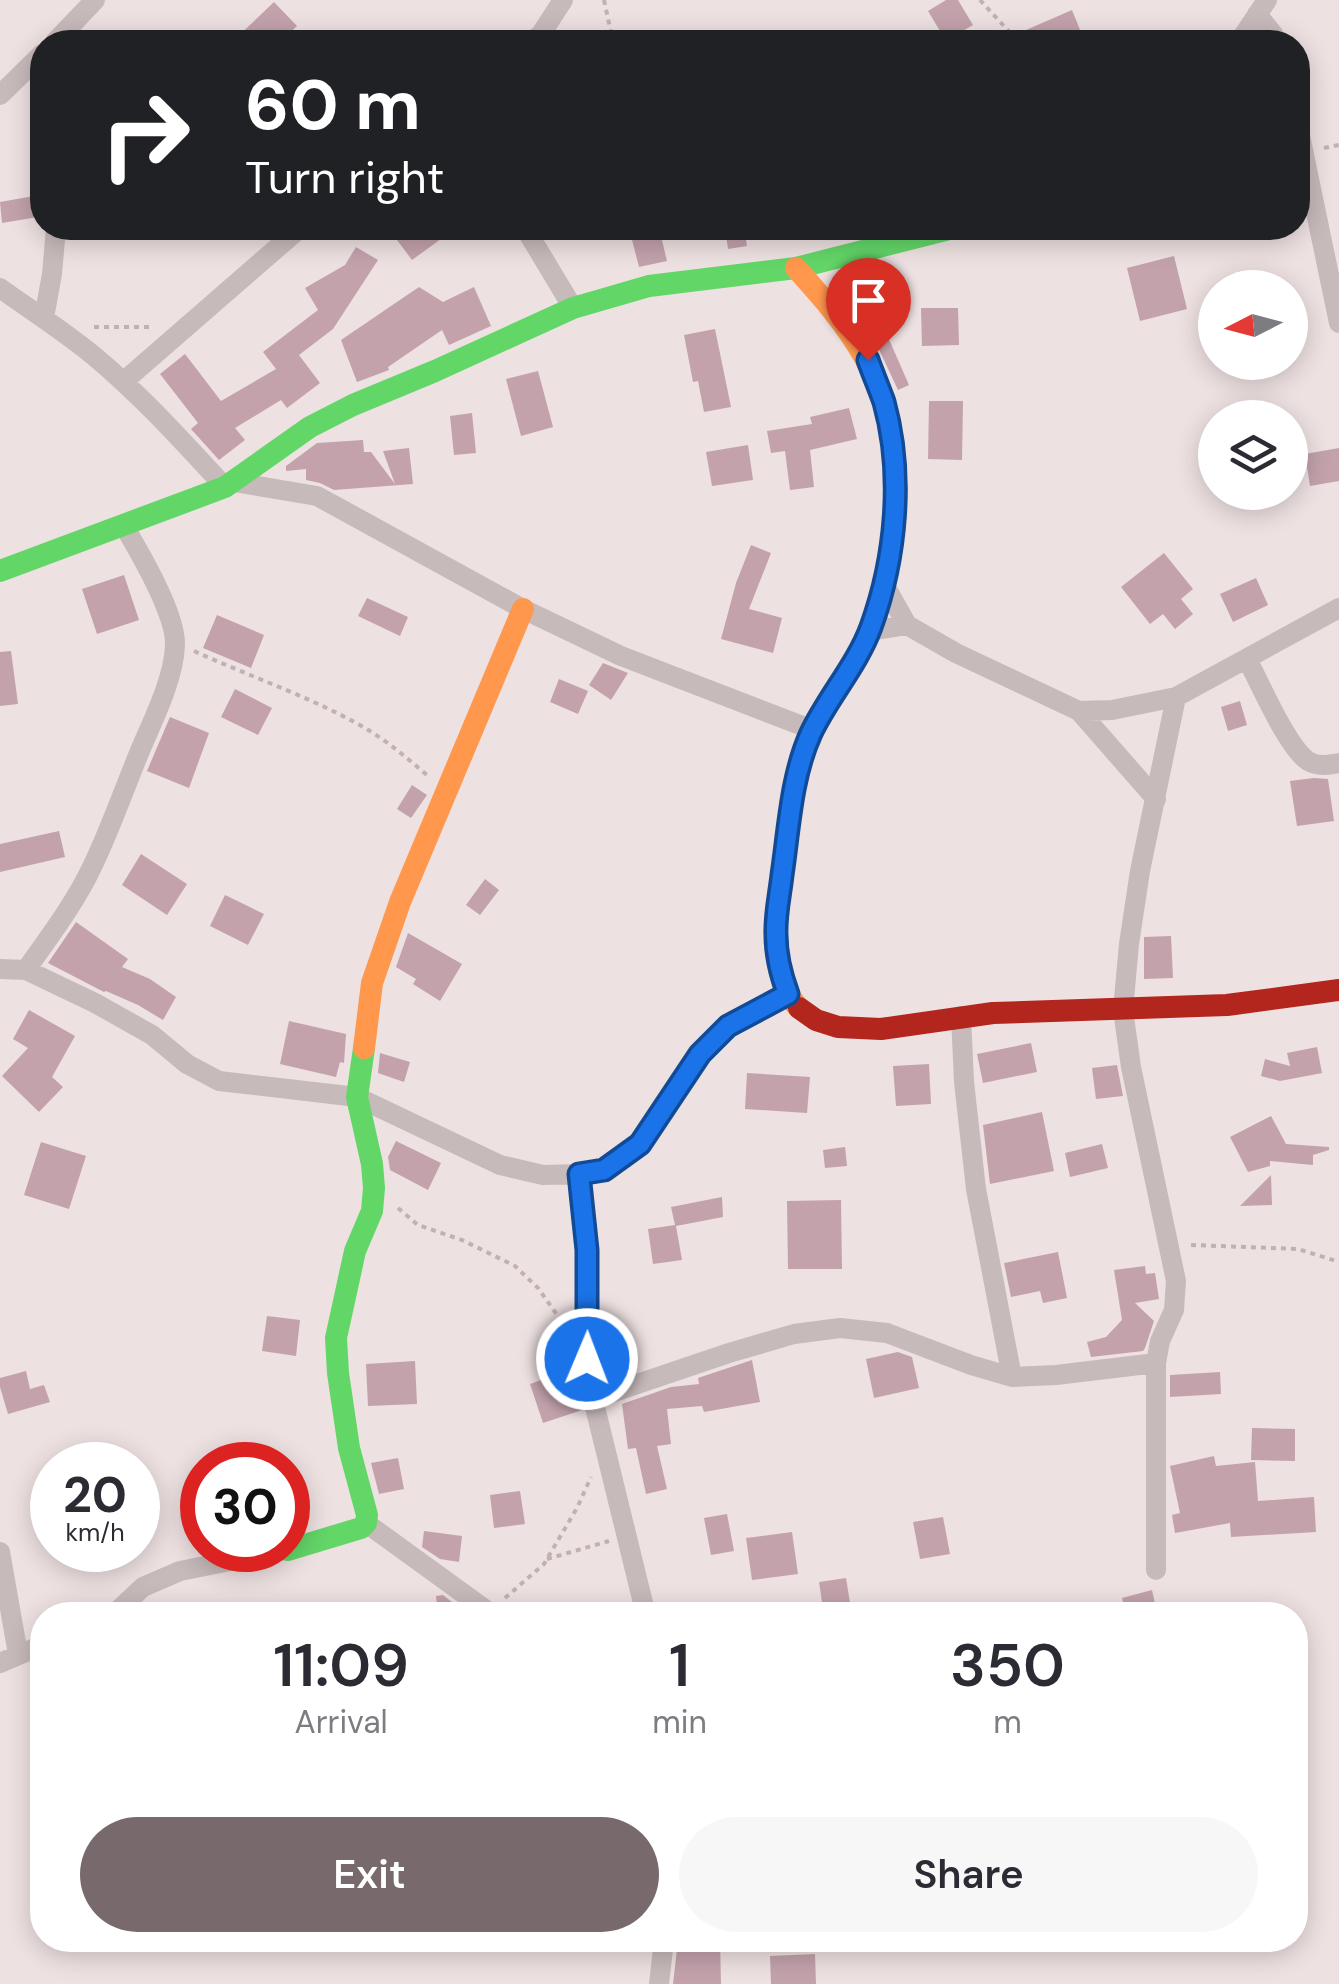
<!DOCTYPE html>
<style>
:root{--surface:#fff;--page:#f7f7f7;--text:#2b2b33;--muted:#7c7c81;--accent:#78696c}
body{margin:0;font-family:"DM Sans",sans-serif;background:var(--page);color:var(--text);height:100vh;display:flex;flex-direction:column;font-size:38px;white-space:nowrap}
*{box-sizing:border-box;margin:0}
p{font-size:32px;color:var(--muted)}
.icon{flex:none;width:55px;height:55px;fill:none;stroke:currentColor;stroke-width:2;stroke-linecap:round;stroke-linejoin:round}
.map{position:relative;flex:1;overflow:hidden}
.panel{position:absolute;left:30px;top:1602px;width:1278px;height:350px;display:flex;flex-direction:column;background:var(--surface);border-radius:40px;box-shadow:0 5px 25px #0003}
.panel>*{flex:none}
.banner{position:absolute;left:30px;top:30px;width:1280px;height:210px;border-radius:40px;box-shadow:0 5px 25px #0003;background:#202124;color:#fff;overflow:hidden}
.needle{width:65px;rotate:264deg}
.fabs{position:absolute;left:1198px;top:270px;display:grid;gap:20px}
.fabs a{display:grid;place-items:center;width:110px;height:110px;border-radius:50%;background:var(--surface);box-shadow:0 5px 25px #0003;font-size:50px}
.speed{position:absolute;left:30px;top:1442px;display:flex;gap:20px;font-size:50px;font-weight:700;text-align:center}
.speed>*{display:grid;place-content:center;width:130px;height:130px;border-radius:50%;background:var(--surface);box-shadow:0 5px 25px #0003;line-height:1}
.speed small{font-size:25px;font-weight:400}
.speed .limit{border:15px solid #d22;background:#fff;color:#111}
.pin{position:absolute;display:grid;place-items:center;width:85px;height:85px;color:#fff;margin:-102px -42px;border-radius:50% 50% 50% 0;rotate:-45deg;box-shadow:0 0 10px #0007}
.pin .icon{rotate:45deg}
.me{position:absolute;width:110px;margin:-55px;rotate:1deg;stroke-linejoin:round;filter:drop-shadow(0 0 8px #0008)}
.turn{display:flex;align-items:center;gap:35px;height:210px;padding:0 50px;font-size:45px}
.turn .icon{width:130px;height:130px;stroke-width:2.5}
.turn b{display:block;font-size:70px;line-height:85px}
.eta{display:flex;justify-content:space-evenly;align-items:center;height:170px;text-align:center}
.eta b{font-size:60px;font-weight:600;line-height:70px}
.button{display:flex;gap:20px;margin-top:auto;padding:20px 50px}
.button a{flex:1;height:115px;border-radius:60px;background:var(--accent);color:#fff;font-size:40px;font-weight:600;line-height:115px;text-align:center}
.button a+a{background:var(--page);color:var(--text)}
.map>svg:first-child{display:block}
</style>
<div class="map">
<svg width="1339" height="1984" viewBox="0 0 1339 1984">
<rect width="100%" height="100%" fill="#eee1e2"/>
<path fill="#c3a2ac" d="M 946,0 L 958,0 L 973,25 L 946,41 L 928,11 Z
M 274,2 L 297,26 L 280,42 L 232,42 Z
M 1072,10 L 1085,42 L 1031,42 L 1026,30 Z
M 34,196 L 38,217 L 2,223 L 0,202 Z
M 388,228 L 456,228 L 412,260 Z
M 629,228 L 659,228 L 667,261 L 639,267 Z
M 725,228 L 744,228 L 747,246 L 728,249 Z
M 356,247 L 378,260 L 333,329 L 299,355 L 320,383 L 287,408 L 281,400 L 235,428 L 245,440 L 219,460 L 191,429 L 198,423 L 160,374 L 185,354 L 221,401 L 276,369 L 263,352 L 318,310 L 305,288 L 345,265 Z
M 1174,256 L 1187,309 L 1140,321 L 1127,268 Z
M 419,287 L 443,302 L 474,287 L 491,326 L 449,345 L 442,330 L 388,367 L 389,370 L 357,382 L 341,340 Z
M 921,308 L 958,308 L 959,345 L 922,346 Z
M 877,312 L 909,385 L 898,390 L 875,341 L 868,315 Z
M 715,329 L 731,407 L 704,412 L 698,381 L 693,382 L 684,335 Z
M 538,371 L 553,427 L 521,436 L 506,379 Z
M 929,401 L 963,401 L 962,460 L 928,459 Z
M 849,408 L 857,439 L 810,450 L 814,487 L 790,490 L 785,451 L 771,453 L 767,431 L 812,424 L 810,417 Z
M 472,413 L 476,453 L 454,455 L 450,416 Z
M 363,440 L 364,452 L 371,452 L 395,484 L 383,451 L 409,448 L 413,484 L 334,490 L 320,483 L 306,480 L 306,469 L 286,471 L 286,466 L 317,443 Z
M 748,445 L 753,480 L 712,486 L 706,452 Z
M 1339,448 L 1339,481 L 1310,486 L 1305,454 Z
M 751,545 L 771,553 L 749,609 L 782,618 L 773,653 L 721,639 L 736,583 Z
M 1164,553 L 1193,589 L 1181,599 L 1193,614 L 1175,629 L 1163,614 L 1150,624 L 1121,587 Z
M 124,575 L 139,620 L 97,634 L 82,589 Z
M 1256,578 L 1268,605 L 1233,622 L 1220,594 Z
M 367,598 L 408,617 L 400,636 L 358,616 Z
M 217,615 L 264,635 L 251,668 L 203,648 Z
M 11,651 L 18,704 L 0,706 L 0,652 Z
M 603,663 L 628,673 L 611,700 L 589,685 Z
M 559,679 L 588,691 L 578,714 L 550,702 Z
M 235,689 L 272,708 L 258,735 L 221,717 Z
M 1240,701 L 1247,725 L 1228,731 L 1221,707 Z
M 170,717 L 209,733 L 189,788 L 147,771 Z
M 1314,778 L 1328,779 L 1334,821 L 1297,826 L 1290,781 Z
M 412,785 L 427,795 L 411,818 L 397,809 Z
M 59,831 L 65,857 L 0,872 L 0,844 Z
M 141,854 L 187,884 L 167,915 L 122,885 Z
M 485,879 L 499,890 L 480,915 L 466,905 Z
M 225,895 L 264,914 L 248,945 L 210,926 Z
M 76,922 L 128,959 L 122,967 L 150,979 L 176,997 L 163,1020 L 138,1005 L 106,991 L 104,992 L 48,963 Z
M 408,933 L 462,964 L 440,1001 L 413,984 L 416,979 L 396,967 Z
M 1171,936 L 1173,978 L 1144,979 L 1144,937 Z
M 29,1010 L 75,1036 L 52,1077 L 63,1087 L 39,1112 L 2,1076 L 28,1048 L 13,1039 Z
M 289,1021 L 346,1034 L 344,1063 L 340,1062 L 336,1077 L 280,1064 Z
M 1031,1043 L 1037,1072 L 983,1083 L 977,1054 Z
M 1317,1047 L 1322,1073 L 1280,1081 L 1261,1076 L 1265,1059 L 1290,1066 L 1287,1053 Z
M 380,1053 L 410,1062 L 404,1082 L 378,1073 Z
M 929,1064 L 931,1104 L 896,1106 L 893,1066 Z
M 1117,1065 L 1123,1096 L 1096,1099 L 1092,1068 Z
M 747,1073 L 810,1077 L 807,1113 L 745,1109 Z
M 1042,1112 L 1054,1171 L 990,1184 L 983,1125 Z
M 1271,1116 L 1286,1144 L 1329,1147 L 1329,1150 L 1313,1155 L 1313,1165 L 1270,1161 L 1270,1166 L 1248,1172 L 1230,1137 Z
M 396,1141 L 441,1163 L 428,1190 L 390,1170 L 388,1157 Z
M 41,1142 L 86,1156 L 69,1209 L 24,1195 Z
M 1102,1144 L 1108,1168 L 1070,1177 L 1065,1153 Z
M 845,1147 L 847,1166 L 825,1168 L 823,1150 Z
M 1271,1175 L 1272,1205 L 1240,1206 Z
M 722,1197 L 723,1217 L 676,1226 L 682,1260 L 653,1264 L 648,1229 L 675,1225 L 671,1207 Z
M 841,1200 L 842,1269 L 788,1269 L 787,1201 Z
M 1058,1252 L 1067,1298 L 1043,1303 L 1040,1291 L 1011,1297 L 1004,1263 Z
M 1145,1266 L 1146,1274 L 1155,1273 L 1159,1299 L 1135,1303 L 1154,1321 L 1145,1348 L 1143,1351 L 1091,1357 L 1087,1342 L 1106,1337 L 1122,1320 L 1114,1270 Z
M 267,1316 L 300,1320 L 296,1356 L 262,1351 Z
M 898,1352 L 912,1357 L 919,1388 L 874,1398 L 866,1359 Z
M 752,1360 L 760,1402 L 704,1412 L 702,1406 L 667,1409 L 671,1444 L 657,1446 L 667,1489 L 646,1494 L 636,1448 L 628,1449 L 622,1404 L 671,1387 L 699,1384 L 698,1378 Z
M 415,1361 L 417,1404 L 368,1406 L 366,1364 Z
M 572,1369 L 582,1410 L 543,1423 L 530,1384 Z
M 26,1371 L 30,1389 L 44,1385 L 50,1402 L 8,1414 L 0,1387 L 0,1378 Z
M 1220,1372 L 1221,1394 L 1170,1397 L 1170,1375 Z
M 1252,1428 L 1295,1429 L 1295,1461 L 1251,1460 Z
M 1214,1456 L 1216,1466 L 1255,1462 L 1258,1501 L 1314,1497 L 1316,1532 L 1231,1537 L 1230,1523 L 1175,1533 L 1172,1515 L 1180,1513 L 1170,1466 Z
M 398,1458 L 404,1489 L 379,1494 L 371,1463 Z
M 520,1491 L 525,1524 L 494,1528 L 490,1495 Z
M 727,1514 L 734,1551 L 711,1555 L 704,1518 Z
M 943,1517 L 950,1554 L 920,1559 L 913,1522 Z
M 424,1531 L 462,1536 L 459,1562 L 440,1559 L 422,1547 Z
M 792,1532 L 798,1574 L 752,1580 L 746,1538 Z
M 846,1578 L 852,1615 L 824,1615 L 819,1582 Z
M 1152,1590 L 1157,1613 L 1126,1615 L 1122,1598 Z
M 443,1595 L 462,1610 L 463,1615 L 438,1615 L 436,1596 Z
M 678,1940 L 720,1940 L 721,1984 L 673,1984 Z
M 815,1954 L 816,1984 L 771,1984 L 770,1956 Z"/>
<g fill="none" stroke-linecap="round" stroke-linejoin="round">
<path stroke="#c0b2b4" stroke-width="4" stroke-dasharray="5 5" stroke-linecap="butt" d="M 604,0 L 613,42
M 980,0 L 1014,37 L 1016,42
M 1324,148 L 1339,145
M 94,327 L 154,327
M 194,651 C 251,677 311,697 365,728 C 387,741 407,758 427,775
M 398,1208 L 418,1225 L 462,1240 L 515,1266 L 538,1288 L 565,1326
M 1191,1245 L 1298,1249 L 1339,1262
M 547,1559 L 609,1541
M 505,1598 L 544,1564 L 577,1508 L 591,1477"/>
<path stroke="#c7babb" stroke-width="20" d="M 1257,14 L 1273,34 L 1277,42
M 55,42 L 95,0
M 531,42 L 541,34 L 563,0
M 1239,42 L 1267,0
M 0,95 L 42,54
M 1298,126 L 1339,323
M 525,228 L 573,308
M 0,288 C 32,311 64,331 94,356 C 142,396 183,442 225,487
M 44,318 L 52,274 L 56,228
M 123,382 L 300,228
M 234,482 L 317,496 L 523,609 L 621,656 L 813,730
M 884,584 L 907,625
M 870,631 L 907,625 L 956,653 L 1079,711 L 1112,710 L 1176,697 L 1339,608
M 1247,659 C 1260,683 1287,747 1308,761 C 1318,767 1329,765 1339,763
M 1079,711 L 1156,799
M 0,969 L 26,970 L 95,1003 L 152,1035 L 187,1064 L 219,1081 L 357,1097 L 500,1165 L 543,1175 L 579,1174 L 604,1170 L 640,1144 L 700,1054 L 727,1026 L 788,995
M 26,970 C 49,937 75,903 92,867 C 111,828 125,786 142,746 C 155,716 174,677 175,645 C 176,614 140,553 124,526
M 961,1016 L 964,1082 L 976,1189 L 1012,1377
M 579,1174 L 587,1251 L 587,1359 L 593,1399 L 646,1615
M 593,1399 L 729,1353 L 794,1334 L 840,1328 L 887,1333 L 971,1365 L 1012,1377 L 1056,1375 L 1156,1363
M 366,1523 L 493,1615
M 0,1552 L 18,1654
M 1156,1570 L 1156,1363 L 1160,1341 L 1174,1310 L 1176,1281 L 1131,1067 L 1123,1010 L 1129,944 L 1140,871 L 1176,697
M 113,1615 L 143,1587 L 180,1571 L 285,1550
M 0,1663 L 42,1645
M 659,1984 L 664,1940"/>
<path stroke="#63d668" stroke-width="22" d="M 0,571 L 225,487 L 310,427 L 353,405 L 435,371 L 573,308 L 649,286 L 796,268 L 953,228
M 288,1550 L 361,1528 L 366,1523 L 367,1515 L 349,1448 L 338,1373 L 336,1338 L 355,1251 L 372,1211 L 374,1188 L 372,1164 L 357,1097 L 364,1048"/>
<path stroke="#ff974d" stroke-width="22" d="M 796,268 C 821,296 847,325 865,358 C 908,439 903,548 869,631 C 853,671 823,704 807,744 C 793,777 790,812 786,847 C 779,895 761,970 799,1008
M 364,1048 L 372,983 L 400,902 L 523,609"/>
<path stroke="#b3261e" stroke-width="22" d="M 799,1008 L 816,1020 L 838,1027 L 881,1029 L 993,1013 L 1227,1005 L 1339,990"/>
</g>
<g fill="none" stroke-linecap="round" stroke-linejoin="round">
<g stroke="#114b97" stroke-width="25">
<path id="route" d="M 587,1359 L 587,1250 L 579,1174 L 604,1170 L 640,1144 L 700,1054 L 728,1026 L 788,994 C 781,975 776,956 776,935 C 775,915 780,894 782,875 C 789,828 791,777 811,733 C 828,697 857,665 871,627 C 896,558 904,474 884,402 C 879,388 873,374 868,360"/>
</g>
<use href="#route" stroke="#1a73e8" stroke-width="18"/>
</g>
</svg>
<div class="fabs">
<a><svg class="needle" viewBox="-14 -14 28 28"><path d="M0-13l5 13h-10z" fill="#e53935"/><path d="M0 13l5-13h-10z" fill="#7c7c81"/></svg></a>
<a><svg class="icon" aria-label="layers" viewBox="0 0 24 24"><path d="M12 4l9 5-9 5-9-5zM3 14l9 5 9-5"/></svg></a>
</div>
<div class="speed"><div>20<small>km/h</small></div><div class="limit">30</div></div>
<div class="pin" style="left:868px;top:360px;background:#d93025"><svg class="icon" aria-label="arrive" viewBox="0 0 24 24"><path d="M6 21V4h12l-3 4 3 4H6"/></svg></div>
<svg class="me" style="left:587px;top:1359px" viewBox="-20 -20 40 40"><circle r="17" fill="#1a73e8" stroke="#fff" stroke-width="3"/><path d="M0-11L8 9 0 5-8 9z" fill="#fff"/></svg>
<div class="banner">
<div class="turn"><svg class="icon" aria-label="right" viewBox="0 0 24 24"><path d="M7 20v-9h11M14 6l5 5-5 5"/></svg><div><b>60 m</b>Turn right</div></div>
</div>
<section class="panel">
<div class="eta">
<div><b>11:09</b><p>Arrival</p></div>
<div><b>1</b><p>min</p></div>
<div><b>350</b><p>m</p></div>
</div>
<div class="button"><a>Exit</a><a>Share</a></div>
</section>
</div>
